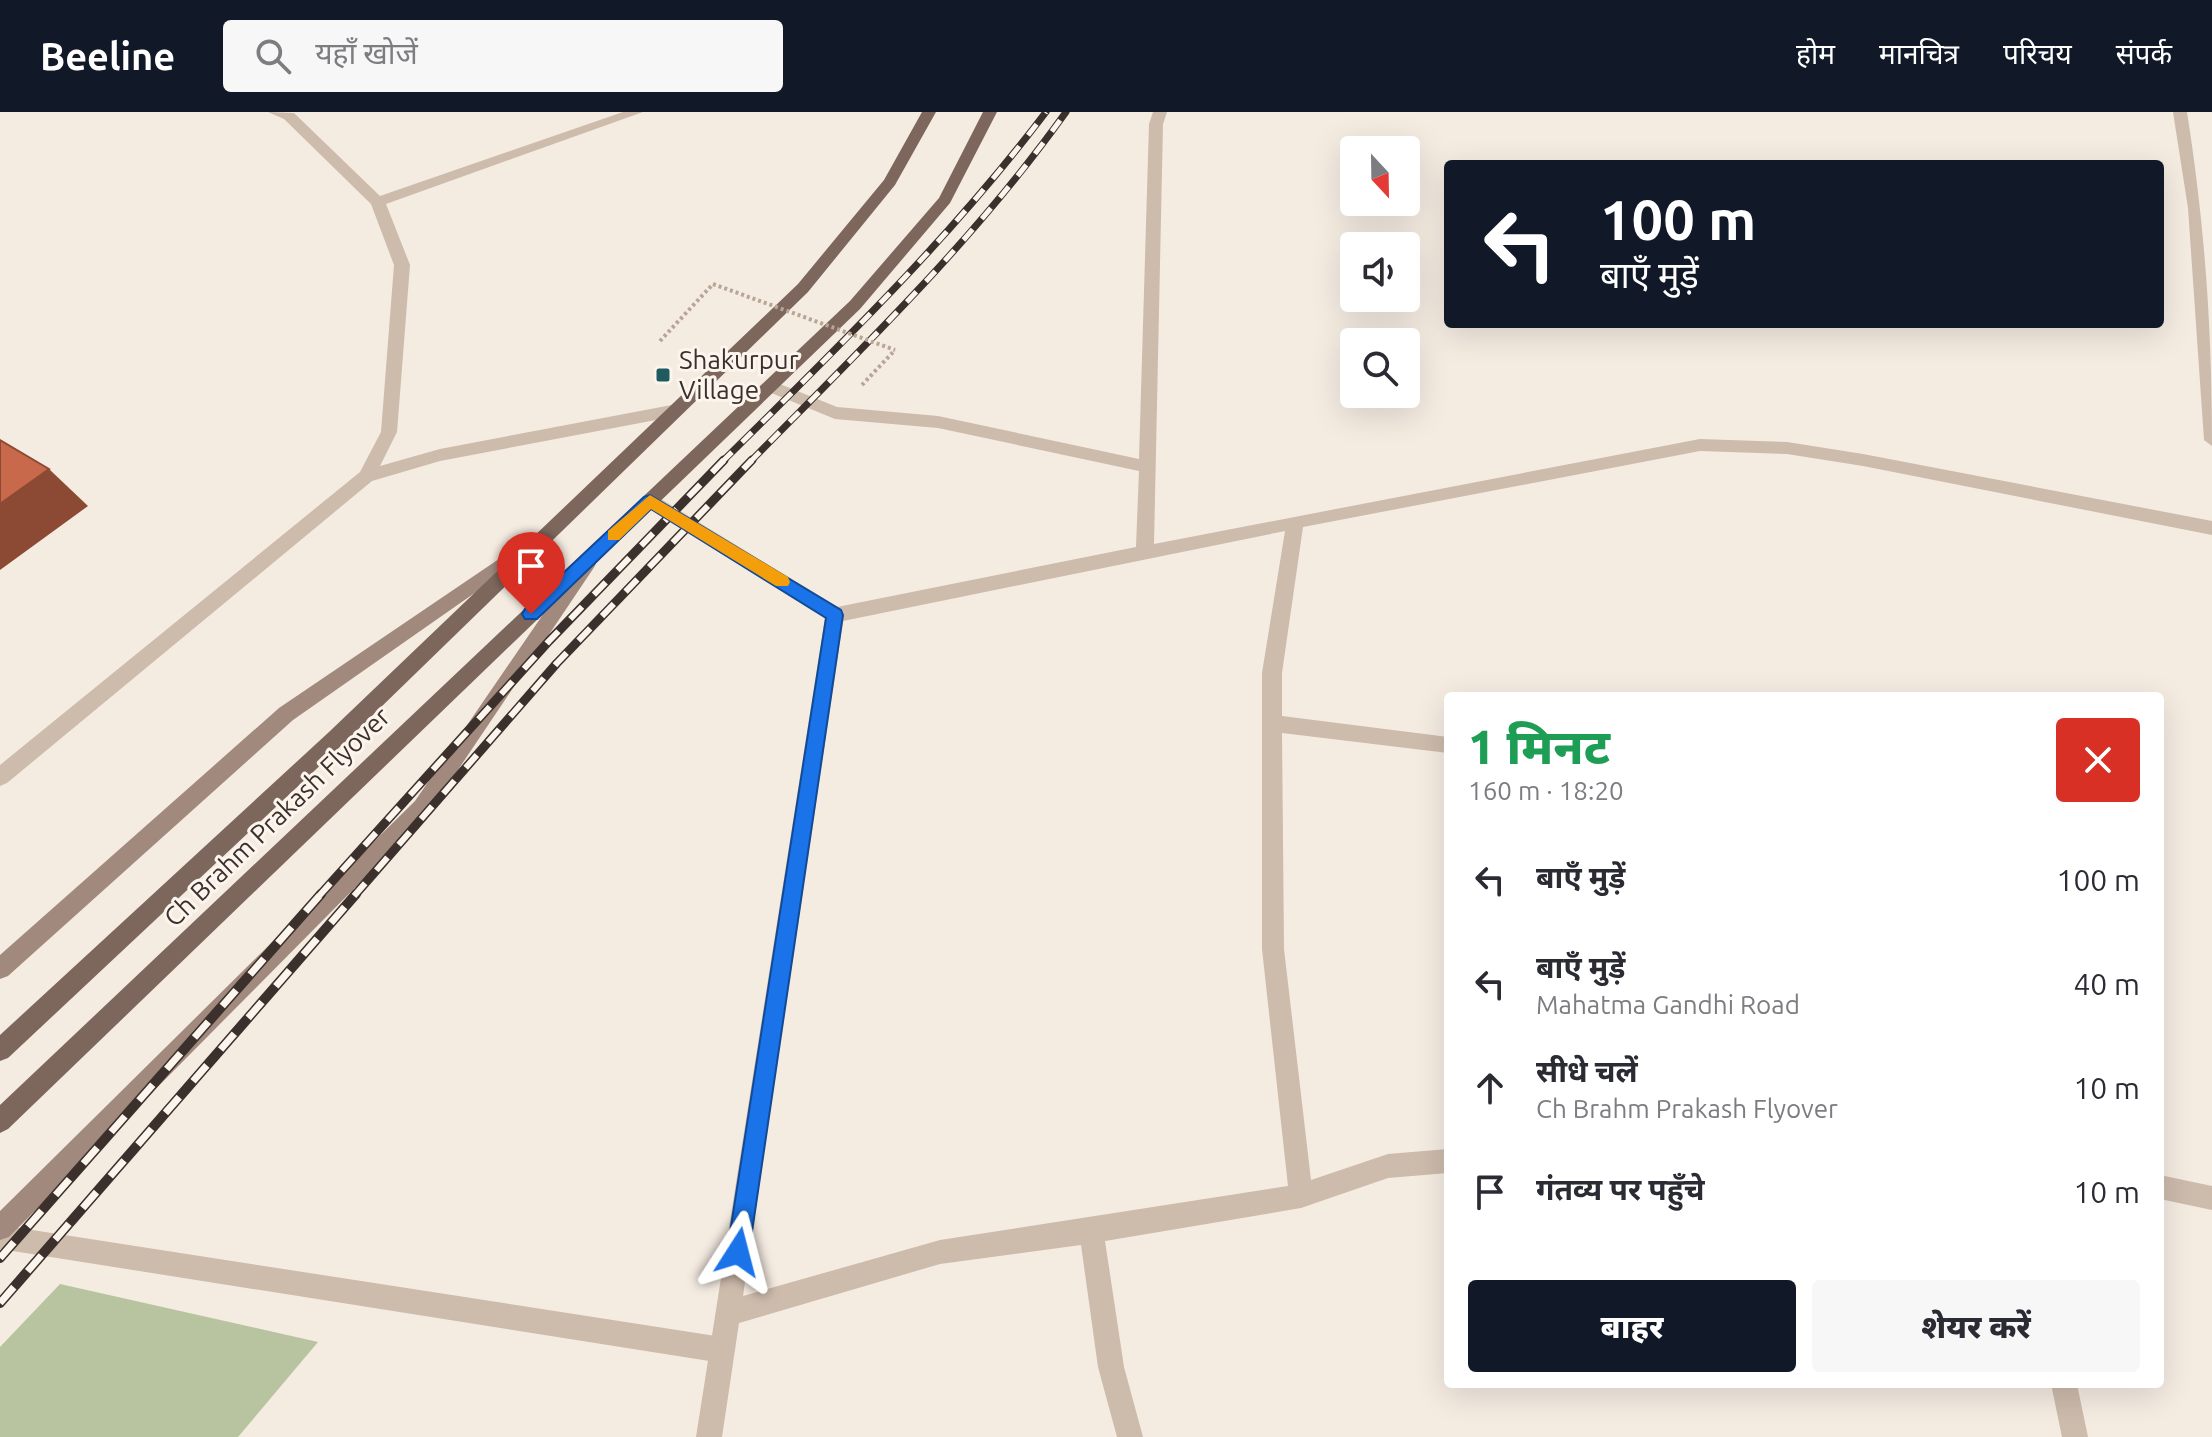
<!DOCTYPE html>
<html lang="hi">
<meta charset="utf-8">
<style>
:root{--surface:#fff;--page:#f7f7f7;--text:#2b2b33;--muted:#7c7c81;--accent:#111827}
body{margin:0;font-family:Ubuntu,"Noto Sans Devanagari",sans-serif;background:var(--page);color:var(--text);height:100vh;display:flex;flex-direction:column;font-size:30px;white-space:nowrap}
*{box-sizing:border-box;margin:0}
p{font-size:26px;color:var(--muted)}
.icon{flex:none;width:44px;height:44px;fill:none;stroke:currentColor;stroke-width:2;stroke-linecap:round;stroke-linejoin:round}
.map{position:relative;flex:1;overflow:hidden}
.drawer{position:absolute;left:1444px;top:580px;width:720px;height:696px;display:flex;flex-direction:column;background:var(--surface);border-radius:8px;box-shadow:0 8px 32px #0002}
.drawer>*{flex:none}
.guide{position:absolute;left:1444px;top:48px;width:720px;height:168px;border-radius:8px;box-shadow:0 8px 32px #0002;background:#111827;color:#fff;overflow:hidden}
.needle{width:52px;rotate:158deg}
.fabs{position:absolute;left:1340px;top:24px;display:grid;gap:16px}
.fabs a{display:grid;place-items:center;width:80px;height:80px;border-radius:8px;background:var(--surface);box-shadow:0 8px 32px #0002;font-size:40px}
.pin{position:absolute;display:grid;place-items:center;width:68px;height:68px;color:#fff;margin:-82px -34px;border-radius:50% 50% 50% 0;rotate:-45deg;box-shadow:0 0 8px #0007}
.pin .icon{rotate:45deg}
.me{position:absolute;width:88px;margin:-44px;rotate:9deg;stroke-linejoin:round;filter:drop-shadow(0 0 6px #0008)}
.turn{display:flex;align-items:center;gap:28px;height:168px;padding:0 24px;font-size:36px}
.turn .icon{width:104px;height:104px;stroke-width:2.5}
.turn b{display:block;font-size:56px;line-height:68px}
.round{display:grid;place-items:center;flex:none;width:84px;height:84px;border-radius:8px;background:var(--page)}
.head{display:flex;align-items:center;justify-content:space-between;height:136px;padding:0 24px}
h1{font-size:48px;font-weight:800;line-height:60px;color:#1e9e55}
.primary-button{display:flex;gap:16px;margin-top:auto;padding:16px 24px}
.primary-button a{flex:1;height:92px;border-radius:8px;background:var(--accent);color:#fff;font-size:32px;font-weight:800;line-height:92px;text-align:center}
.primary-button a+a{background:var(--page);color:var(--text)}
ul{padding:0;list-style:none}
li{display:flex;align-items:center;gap:24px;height:104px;padding:0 24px}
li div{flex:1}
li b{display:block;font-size:30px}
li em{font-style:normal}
header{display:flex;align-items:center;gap:48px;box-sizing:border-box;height:112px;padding:0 40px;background:var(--accent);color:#fff}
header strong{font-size:38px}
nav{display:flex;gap:44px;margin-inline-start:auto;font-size:28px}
.search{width:560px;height:72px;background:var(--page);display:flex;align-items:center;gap:20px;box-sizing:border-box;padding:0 28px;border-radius:8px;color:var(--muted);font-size:30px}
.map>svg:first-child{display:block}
</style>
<header>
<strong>Beeline</strong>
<div class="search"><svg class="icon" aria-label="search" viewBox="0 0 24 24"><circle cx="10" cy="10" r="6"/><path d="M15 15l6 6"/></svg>यहाँ खोजें</div>
<nav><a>होम</a><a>मानचित्र</a><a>परिचय</a><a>संपर्क</a></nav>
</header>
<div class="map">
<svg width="2212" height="1325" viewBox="0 0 2212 1325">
<rect width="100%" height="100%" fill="#f4ebe1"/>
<path fill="#b8c4a0" d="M 60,1172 L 318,1230 L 238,1325 L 0,1325 L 0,1235 Z"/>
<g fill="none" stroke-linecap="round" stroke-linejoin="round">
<path stroke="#b9a596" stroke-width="4" stroke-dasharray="3 3" stroke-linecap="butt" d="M 660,229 L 713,172
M 862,273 L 895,238"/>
<path fill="#cdbbac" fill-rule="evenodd" d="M 268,0 L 294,1 L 380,84 L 623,0 L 643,0 L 386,92 L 410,153 L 397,320 L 380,354 L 440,337 L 677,292 L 685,298 L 677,304 L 440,349 L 372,369 L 7,671 L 0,674 L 0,653 L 360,360 L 381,320 L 394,153 L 371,92 L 284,7 Z
M 0,1113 L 722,1225 L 731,1229 L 735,1238 L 731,1247 L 722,1251 L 0,1137 Z"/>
<path fill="#cdbbac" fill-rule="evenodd" d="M 1153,0 L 1167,0 L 1163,12 L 1154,432 L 1700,327 L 1787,330 L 1863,342 L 2212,409 L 2212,423 L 1863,354 L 1787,342 L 1700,339 L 1303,415 L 1282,561 L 1282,604 L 1448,625 L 1448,641 L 1282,621 L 1284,837 L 1311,1068 L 1388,1042 L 1448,1037 L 1448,1061 L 1388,1066 L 1301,1096 L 1105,1129 L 1124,1255 L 1143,1325 L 1117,1325 L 1098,1255 L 1081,1133 L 940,1152 L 739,1211 L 722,1325 L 696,1325 L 825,506 L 644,394 L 641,389 L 644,384 L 656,384 L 837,495 L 1136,435 L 1139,359 L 938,316 L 835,307 L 764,278 L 762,274 L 770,268 L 837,295 L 938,304 L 1139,347 L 1149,12 ZM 1285,419 L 1262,561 L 1262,837 L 1288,1074 L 940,1128 L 743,1184 L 843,509 Z
M 2173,0 L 2187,0 C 2205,115 2212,217 2212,334 L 2204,328 L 2188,96 Z
M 2160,1063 L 2212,1074 L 2212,1098 L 2160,1087 Z
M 2051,1272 L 2077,1272 L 2088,1325 L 2062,1325 Z"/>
<path fill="#a18a7d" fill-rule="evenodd" d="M 530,426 L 536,428 L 539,433 L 536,438 L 293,608 L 8,864 L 0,867 L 0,843 L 279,596 Z
M 587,445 L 593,447 L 596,452 L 593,457 L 429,701 L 9,1125 L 0,1128 L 0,1099 L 415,689 L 581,447 Z"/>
<path fill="#7d675c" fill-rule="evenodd" d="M 922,0 L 936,0 L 895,73 L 808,180 L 343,632 L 8,946 L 0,949 L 0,923 L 329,620 L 798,172 L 884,68 Z
M 983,0 L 997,0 L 950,91 L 860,197 L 8,1017 L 0,1021 L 0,993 L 850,189 L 939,86 Z"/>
<g stroke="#3b302b" stroke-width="7">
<path id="rail-far2" d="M 722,350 C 836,237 949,128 1046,0
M 750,350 C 861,237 974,129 1066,0"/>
</g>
<g stroke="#3b302b" stroke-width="9">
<path id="rail-far1" d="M 319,784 L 549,529 L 724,348
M 354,784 L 557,551 L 752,348"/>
</g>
<g stroke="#3b302b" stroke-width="10">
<path id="rail" d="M 0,1146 L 321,782
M 0,1191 L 356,782"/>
</g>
<use href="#rail-far2" stroke="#fbf5ee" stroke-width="5" stroke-dasharray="14" stroke-linecap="butt"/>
<use href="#rail-far1" stroke="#fbf5ee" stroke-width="6" stroke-dasharray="17" stroke-linecap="butt"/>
<use href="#rail" stroke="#fbf5ee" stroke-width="7" stroke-dasharray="21" stroke-linecap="butt"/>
<path stroke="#b9a596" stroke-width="4" stroke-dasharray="3 3" stroke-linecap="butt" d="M 713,172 L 895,238"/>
</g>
<path fill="#8c4a34" d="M 49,357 L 88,394 L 0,458 L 0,392 Z"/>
<path fill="#c8694b" stroke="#8c4a34" stroke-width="2" d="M 0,328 L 49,357 L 0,392 Z"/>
<path fill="#1a73e8" stroke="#114b97" stroke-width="2" d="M 650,383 L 841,498 L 843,503 L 749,1140 L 746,1148 L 738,1152 L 730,1148 L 727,1140 L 826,506 L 651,397 L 537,507 L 525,507 L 522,502 L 525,497 L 644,385 Z"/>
<path fill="#f59e0b" d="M 650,383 L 788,465 L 790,470 L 788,474 L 776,474 L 651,397 L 619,428 L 608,428 L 608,419 Z"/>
<rect fill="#1f5a5e" stroke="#fbf5ee" stroke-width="3" x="655" y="255" width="16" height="16" rx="4"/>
<g text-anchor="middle" stroke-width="6" stroke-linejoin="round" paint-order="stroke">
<g font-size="26" fill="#3b302b" stroke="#fbf5ee" text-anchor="start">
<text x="679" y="257">Shakurpur<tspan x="679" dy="30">Village</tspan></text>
</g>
<g font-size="26" fill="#3b302b" stroke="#fbf5ee">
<text transform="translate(277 705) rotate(-44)" y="9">Ch Brahm Prakash Flyover</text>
</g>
</g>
</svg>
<div class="fabs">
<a><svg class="needle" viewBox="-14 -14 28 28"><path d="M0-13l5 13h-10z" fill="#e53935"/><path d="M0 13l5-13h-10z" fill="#7c7c81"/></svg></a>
<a><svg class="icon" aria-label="sound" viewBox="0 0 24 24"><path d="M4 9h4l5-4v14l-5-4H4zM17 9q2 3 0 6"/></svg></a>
<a><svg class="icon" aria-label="search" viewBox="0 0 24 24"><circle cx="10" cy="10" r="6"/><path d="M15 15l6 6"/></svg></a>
</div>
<div class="pin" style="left:531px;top:502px;background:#d93025"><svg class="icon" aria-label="arrive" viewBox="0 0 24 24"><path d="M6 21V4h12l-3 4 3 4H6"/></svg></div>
<svg class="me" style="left:738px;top:1140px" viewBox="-20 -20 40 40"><path d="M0-17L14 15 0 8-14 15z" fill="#1a73e8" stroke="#fff" stroke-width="4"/></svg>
<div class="guide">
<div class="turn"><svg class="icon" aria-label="left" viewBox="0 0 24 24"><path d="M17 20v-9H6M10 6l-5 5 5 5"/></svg><div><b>100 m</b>बाएँ मुड़ें</div></div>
</div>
<section class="drawer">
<div class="head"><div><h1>1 मिनट</h1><p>160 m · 18:20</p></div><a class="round" style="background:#d93025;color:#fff"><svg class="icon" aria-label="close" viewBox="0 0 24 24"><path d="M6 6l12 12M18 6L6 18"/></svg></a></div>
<ul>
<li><svg class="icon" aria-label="left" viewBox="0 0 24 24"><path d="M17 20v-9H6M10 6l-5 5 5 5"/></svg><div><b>बाएँ मुड़ें</b></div><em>100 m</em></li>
<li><svg class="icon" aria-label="left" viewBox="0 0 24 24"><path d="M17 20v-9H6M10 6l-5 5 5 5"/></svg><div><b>बाएँ मुड़ें</b><p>Mahatma Gandhi Road</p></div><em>40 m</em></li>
<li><svg class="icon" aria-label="ahead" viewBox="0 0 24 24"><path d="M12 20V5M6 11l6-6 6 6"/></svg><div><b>सीधे चलें</b><p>Ch Brahm Prakash Flyover</p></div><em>10 m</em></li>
<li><svg class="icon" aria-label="arrive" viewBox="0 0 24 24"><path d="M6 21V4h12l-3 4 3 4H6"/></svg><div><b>गंतव्य पर पहुँचे</b></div><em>10 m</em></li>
</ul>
<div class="primary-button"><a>बाहर</a><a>शेयर करें</a></div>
</section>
</div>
